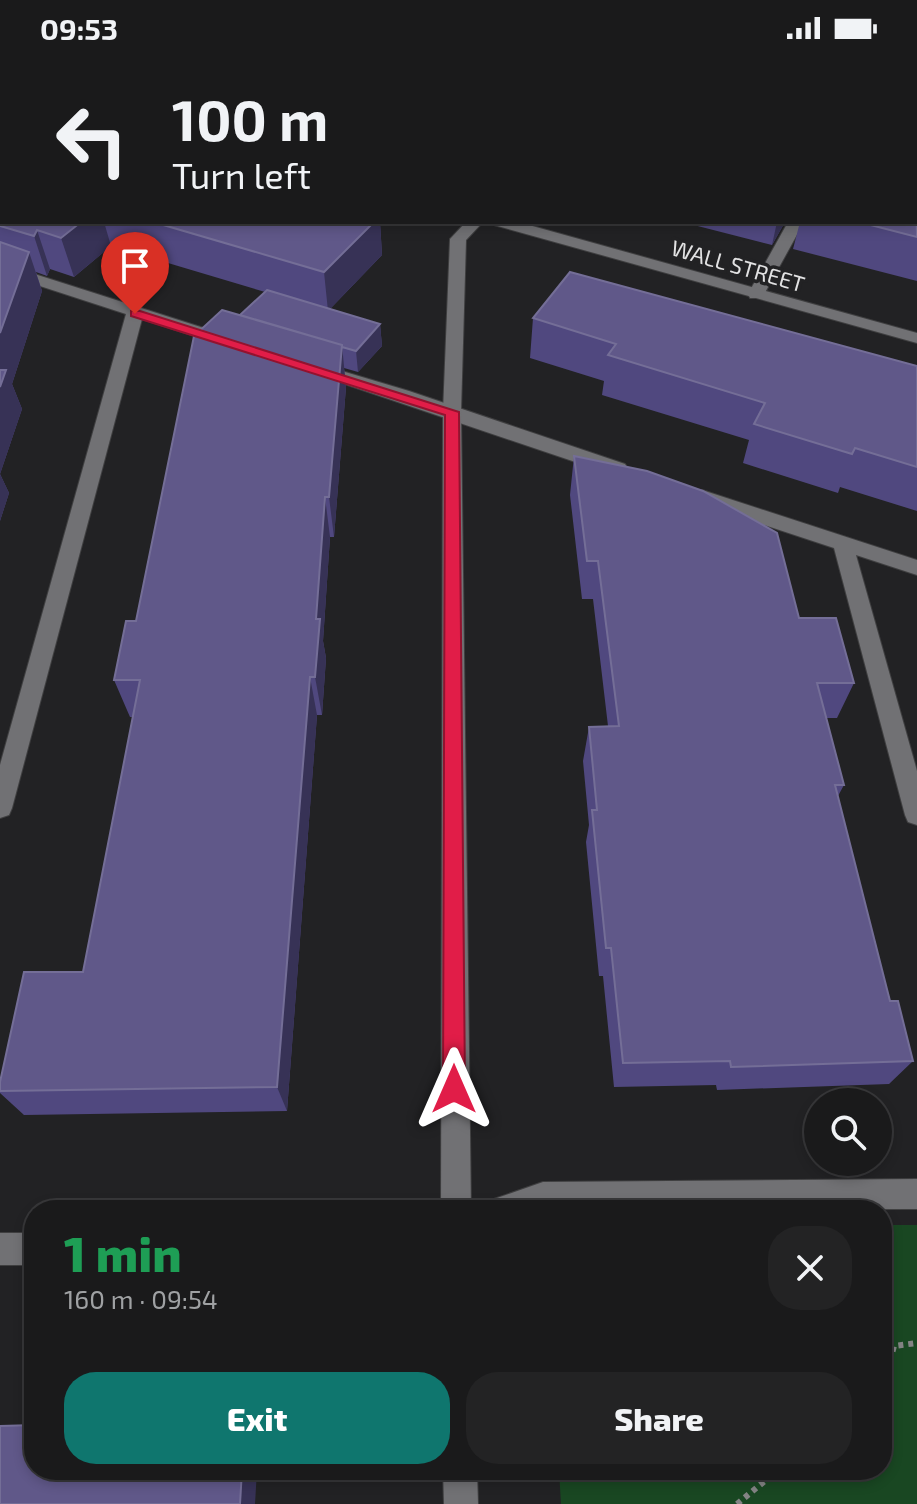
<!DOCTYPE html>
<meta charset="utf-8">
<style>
:root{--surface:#1a1a1b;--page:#232324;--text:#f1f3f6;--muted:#9fa1a3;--line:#38383a;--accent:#0f766e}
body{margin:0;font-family:"Exo 2",sans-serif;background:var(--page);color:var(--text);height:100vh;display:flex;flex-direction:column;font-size:30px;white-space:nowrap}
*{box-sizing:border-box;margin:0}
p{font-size:26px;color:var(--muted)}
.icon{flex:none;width:44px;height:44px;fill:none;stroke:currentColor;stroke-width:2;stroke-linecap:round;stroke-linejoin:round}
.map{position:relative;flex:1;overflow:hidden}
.side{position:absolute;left:24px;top:1144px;width:868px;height:280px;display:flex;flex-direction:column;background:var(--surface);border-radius:32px;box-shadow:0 4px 12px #0003,0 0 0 2px var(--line)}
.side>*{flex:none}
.hud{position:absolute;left:0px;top:0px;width:918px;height:168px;box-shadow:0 4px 12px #0003,0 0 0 2px var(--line);background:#1a1a1b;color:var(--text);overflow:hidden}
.tools{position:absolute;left:804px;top:1032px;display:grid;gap:16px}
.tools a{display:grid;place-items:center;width:88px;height:88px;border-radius:50%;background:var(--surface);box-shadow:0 4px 12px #0003,0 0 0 2px var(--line);font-size:40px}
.pin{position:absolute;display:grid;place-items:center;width:68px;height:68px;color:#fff;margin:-82px -34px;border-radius:50% 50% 50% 0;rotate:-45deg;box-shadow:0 0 8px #0007}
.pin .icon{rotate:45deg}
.me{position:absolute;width:88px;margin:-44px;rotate:0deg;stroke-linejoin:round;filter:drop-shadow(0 0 6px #0008)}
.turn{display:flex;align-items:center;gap:28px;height:168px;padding:0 40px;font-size:36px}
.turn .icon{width:104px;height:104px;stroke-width:2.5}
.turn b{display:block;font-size:56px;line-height:68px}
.round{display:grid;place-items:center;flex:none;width:84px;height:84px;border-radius:32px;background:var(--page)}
.head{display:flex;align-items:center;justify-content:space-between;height:136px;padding:0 40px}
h1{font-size:48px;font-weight:800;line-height:60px;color:#1e9e55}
.action{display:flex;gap:16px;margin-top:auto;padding:16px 40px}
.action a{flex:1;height:92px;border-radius:32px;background:var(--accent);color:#fff;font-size:32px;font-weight:800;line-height:92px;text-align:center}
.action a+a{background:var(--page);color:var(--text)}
.status{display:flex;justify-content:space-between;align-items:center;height:56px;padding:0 40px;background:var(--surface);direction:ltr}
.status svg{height:22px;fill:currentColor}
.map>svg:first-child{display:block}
</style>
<div class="status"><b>09:53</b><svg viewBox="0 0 49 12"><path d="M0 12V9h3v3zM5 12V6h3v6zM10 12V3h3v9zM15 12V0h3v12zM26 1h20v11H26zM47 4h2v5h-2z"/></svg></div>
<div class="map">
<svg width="917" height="1448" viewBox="0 0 917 1448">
<rect width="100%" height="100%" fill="#222224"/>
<path fill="#194722" d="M 882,1169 L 917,1169 L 917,1448 L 561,1448 L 559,1414 L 882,1414 Z"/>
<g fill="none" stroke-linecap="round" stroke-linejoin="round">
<g stroke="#3f3f40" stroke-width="2">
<path id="lane" d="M 227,0 L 247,0 L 249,2 L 229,2 Z
M 788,166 L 804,166 L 762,242 L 750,242 L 748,238 Z
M 0,207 L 232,281 L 235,285 L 226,290 L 142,263 L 12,752 L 9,759 L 0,762 L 0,709 L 126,258 L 0,217 Z
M 315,307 L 409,335 L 625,408 L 628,413 L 618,419 L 611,418 L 309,316 L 306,312 L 309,308 Z
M 702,434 L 917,504 L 917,519 L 856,499 L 917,715 L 917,769 L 908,766 L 905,759 L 834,492 L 695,446 L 692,441 L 695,436 Z"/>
</g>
<g stroke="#3f3f40" stroke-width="2">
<path id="street" d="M 771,0 L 793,0 L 795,2 L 773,2 Z
M 916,24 L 917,24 L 917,32 L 916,32 Z
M 0,28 L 2,28 L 0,37 Z
M 466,166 L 483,166 L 466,184 L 461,356 L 471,1154 L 441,1154 L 443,356 L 450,183 Z
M 492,166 L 518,166 L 917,277 L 917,287 L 494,169 Z
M 917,1123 L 917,1153 L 490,1154 L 494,1143 L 543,1126 Z
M 0,1177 L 34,1177 L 34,1209 L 0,1209 Z
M 443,1414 L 477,1414 L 478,1448 L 444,1448 Z"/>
</g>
<path stroke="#848485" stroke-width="6" stroke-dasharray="5 5" stroke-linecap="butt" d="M 882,1290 L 894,1290
M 882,1334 L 894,1290 L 917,1287
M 737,1448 L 778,1414"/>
<use href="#lane" fill="#717174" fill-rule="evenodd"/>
<use href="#street" fill="#717174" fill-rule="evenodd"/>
<path stroke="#a1a1a3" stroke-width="4" stroke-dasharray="7 4" stroke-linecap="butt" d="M 423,0 L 432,2
M 475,0 L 485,2"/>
</g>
<path fill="#50487f" d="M 0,50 L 2,166 L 380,166 L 382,199 L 330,253 L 380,268 L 382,290 L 358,316 L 344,312 L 346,331 L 334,481 L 330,481 L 323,585 L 326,602 L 322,659 L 317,659 L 287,1055 L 24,1059 L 0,1037 L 0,1026 L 83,916 L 133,661 L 130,661 L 114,624 L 136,565 L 240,259 L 265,236 L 111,190 L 74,221 L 50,213 L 47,220 L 36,216 L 42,235 L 12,328 L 22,353 L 0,418 L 9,437 L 0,465 Z
M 917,134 L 917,225 L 793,193 L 800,166 L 916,166 Z
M 682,166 L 785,166 L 772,189 Z
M 533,262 L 917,310 L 917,455 L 840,431 L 838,437 L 743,407 L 749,384 L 602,339 L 604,325 L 530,302 Z
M 574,400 L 799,562 L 854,627 L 837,662 L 826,662 L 844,729 L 838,740 L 890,945 L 913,1005 L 889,1028 L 717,1034 L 716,1029 L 614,1031 L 603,920 L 599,920 L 586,786 L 589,769 L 583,705 L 589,671 L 608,670 L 593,543 L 582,543 L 570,439 Z"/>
<path fill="#373256" d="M 81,166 L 104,166 L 111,190 L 74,221 L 61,182 Z
M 374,166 L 380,166 L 382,199 L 328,255 L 324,216 Z
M 777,166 L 785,166 L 772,189 Z
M 37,174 L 50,213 L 47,220 L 34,180 Z
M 29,196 L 42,235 L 12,328 L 22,353 L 0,418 L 9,437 L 0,465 L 0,277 Z
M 380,268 L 382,290 L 358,316 L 356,295 Z
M 342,289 L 346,331 L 334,481 L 329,441 Z
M 325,441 L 330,481 L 323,585 L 326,602 L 322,659 L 315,621 L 316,563 Z
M 310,621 L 317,659 L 287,1055 L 277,1031 Z
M 242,1414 L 257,1414 L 255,1448 L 240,1448 Z"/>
<path fill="#605889" stroke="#746e97" stroke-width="2" d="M 338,0 L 367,0 L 375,2 L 337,2 Z
M 2,49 L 2,166 L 81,166 L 61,182 L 37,174 L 34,180 L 0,170 L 0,50 Z
M 916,133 L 917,181 L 859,166 L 916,166 Z
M 153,166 L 374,166 L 324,216 Z
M 0,186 L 29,196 L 0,277 Z
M 570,216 L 917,310 L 917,411 L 855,392 L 852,398 L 754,368 L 765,347 L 608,299 L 616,288 L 533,262 Z
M 267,234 L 380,268 L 356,295 L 342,291 L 342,289 L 240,259 Z
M 222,254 L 342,289 L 329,441 L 325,441 L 316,563 L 320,563 L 315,621 L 310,621 L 277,1031 L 0,1035 L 0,1026 L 24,916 L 83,916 L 140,624 L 114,624 L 126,565 L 136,565 L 194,280 Z
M 0,314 L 6,314 L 0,331 Z
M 574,400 L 647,415 L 703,435 L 777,477 L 799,562 L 836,562 L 854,627 L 817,627 L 844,729 L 835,729 L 890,945 L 898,945 L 913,1005 L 731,1011 L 730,1005 L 623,1007 L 611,892 L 606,892 L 592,754 L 597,754 L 589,671 L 619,670 L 598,505 L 587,505 Z
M 34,1369 L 34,1414 L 242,1414 L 240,1448 L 0,1448 L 0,1370 Z"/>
<path fill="#e11d48" stroke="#92132f" stroke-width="2" d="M 131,255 L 140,255 L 459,356 L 465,1033 L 462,1040 L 454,1044 L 447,1040 L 443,1033 L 445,359 L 131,260 Z"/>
<g text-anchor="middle" stroke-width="7" stroke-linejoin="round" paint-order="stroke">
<g font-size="22" fill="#e2e2e3" stroke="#222224">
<text transform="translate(738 210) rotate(16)" y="8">WALL STREET</text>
</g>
</g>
</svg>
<div class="tools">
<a><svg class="icon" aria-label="search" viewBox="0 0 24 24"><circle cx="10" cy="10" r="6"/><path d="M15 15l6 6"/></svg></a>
</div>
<div class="pin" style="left:135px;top:258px;background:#d93025"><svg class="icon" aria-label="arrive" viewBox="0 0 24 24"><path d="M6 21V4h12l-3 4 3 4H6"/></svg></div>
<svg class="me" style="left:454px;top:1033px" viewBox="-20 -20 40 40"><path d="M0-17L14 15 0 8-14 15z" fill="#e11d48" stroke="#fff" stroke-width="4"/></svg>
<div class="hud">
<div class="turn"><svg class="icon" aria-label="left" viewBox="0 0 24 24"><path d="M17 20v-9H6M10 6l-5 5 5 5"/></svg><div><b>100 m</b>Turn left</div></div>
</div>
<section class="side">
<div class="head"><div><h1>1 min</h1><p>160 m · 09:54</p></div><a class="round"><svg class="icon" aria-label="close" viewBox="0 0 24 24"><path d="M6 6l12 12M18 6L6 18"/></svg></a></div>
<div class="action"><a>Exit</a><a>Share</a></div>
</section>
</div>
